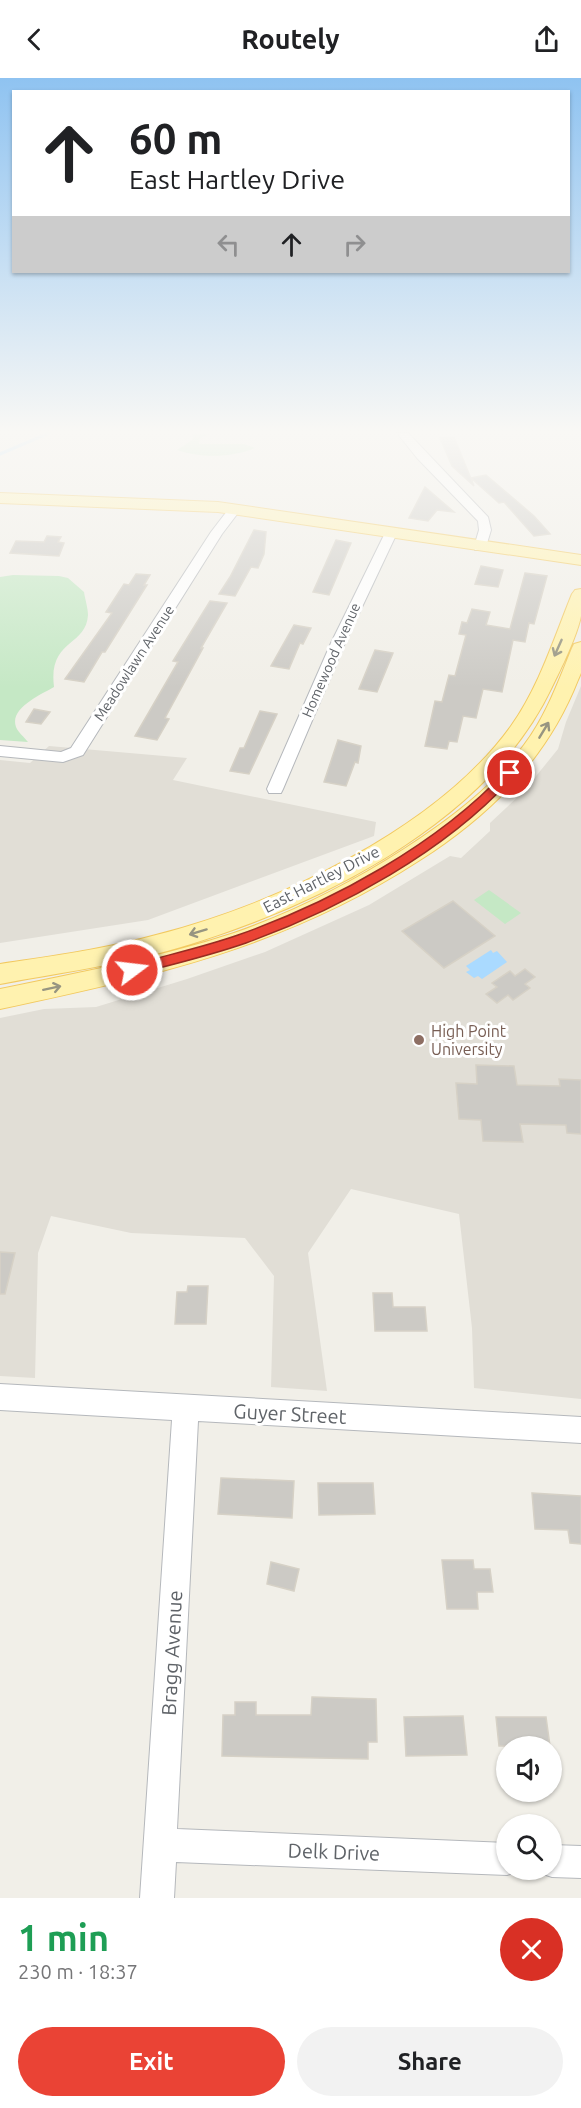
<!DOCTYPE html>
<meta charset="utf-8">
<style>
:root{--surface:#fff;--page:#f2f2f2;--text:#202124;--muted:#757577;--accent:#ea4335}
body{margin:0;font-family:Ubuntu,sans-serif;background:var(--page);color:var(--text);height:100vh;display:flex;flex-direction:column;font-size:22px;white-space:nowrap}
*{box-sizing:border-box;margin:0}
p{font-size:20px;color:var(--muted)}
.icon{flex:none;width:33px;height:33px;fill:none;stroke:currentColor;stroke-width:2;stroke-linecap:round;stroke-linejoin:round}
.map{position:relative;height:1820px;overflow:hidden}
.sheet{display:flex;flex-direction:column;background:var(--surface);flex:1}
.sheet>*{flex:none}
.hud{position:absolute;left:12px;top:12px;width:558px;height:183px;border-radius:0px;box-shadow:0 2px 4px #0004;background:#fff;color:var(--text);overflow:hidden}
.fabs{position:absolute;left:496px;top:1658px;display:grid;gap:12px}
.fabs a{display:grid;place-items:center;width:66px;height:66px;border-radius:50%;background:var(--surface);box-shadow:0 2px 4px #0004;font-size:30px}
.pin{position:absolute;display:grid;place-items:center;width:51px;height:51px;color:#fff;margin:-26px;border:3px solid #fff;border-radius:50%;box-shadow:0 2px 6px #0007}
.me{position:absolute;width:66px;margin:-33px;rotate:75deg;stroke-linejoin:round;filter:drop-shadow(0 0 4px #0008)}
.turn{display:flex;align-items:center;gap:21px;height:126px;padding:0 18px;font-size:27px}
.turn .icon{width:78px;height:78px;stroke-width:2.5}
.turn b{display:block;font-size:42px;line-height:51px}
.lanes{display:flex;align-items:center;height:57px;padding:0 18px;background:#0003;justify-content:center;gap:30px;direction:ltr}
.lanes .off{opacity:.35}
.round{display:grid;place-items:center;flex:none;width:63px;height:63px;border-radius:32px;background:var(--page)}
.overview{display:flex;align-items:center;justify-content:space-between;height:102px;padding:0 18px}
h1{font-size:36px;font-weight:700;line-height:45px;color:#1e9e55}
.action{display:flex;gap:12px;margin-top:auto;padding:12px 18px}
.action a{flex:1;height:69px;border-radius:36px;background:var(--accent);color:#fff;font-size:24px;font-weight:700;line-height:69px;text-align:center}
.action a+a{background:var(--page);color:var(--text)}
header{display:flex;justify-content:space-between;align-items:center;height:78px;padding:0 18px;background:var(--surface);font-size:27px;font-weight:700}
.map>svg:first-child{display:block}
</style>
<header><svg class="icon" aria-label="back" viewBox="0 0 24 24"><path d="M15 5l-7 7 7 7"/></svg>Routely<svg class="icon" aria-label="share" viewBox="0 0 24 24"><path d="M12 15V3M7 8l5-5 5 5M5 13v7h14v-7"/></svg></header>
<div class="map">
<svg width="581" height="1820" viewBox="0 0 581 1820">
<rect width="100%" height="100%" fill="#f1efe8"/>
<path fill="#e1ded6" d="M 581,608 L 581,1321 L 474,1310 L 472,1250 L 459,1136 L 351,1111 L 308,1175 L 327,1313 L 271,1309 L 274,1198 L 245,1160 L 131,1155 L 51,1138 L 38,1175 L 35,1300 L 0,1298 L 0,940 L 44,931 L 96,929 L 187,901 L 265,874 L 369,827 L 450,778 L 461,780 L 490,753 L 490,745 L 524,713 L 558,671 L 566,644 Z
M 49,668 L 187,680 L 173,702 L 376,744 L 374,758 L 148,842 L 0,865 L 0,682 L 30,685 Z"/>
<path fill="#c5e8c5" d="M 194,355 L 211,355 L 200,360 L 199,366 L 244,366 L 255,370 C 232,380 200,380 177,372 L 192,362 Z
M 13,497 L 59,498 L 68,500 L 84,514 C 85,521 88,530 88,537 C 86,569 48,561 54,609 C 42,616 9,630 16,649 C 18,654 25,660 28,664 L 0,662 L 0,499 Z
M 489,812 L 521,835 L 505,846 L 474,822 Z"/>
<path fill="#aadaff" d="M 491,872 L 493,875 L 497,873 L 507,884 L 482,901 L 478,898 L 474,900 L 466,894 L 470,892 L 466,888 Z"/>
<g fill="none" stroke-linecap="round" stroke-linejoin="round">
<path stroke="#aadaff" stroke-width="3" d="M 0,376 L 49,355"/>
</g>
<path fill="#cccac5" stroke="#d6d1c6" stroke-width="1.5" d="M 454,359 L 474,408 L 452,388 L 440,360 Z
M 486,397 L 534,438 L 550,456 L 534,458 L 504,424 L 499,425 L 471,400 Z
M 425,409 L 454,434 L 437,432 L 428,443 L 409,440 Z
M 254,452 L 266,454 L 264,476 L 258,490 L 251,489 L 235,518 L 219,516 L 230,499 Z
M 47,458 L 61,459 L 58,464 L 64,465 L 59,478 L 10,475 L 16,463 L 44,464 Z
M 336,462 L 351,465 L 329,517 L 313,514 Z
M 481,488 L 503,492 L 498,509 L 475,506 Z
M 525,495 L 547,498 L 534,546 L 529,545 L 525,564 L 513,562 L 502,614 L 483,611 L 476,640 L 463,638 L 457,664 L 449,663 L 447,671 L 425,668 L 435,623 L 442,624 L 449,597 L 455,598 L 466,557 L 459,556 L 462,544 L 467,545 L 472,531 L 490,534 L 486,547 L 510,551 Z
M 136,496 L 150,497 L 144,507 L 147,507 L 105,574 L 102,574 L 84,604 L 65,601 L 112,535 L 106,534 L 124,506 L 129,507 Z
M 210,523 L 227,525 L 201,570 L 203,570 L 165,640 L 169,641 L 157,662 L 135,658 L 178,584 L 173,583 Z
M 294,547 L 311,550 L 303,566 L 300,565 L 289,591 L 271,588 Z
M 375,572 L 393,575 L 377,614 L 359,611 Z
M 34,631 L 50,634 L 41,646 L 26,644 Z
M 260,633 L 277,636 L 249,696 L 230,693 L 240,670 L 244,670 Z
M 338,662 L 361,668 L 358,685 L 355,684 L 346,708 L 324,704 Z
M 453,823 L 495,858 L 444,890 L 402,853 Z
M 525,891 L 535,899 L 525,906 L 530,910 L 513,922 L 508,917 L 497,925 L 486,916 L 497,909 L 492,905 L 510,893 L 515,898 Z
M 476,987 L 514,988 L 517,1007 L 560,1008 L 559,1001 L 581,1002 L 581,1056 L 567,1055 L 566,1047 L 520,1046 L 523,1064 L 483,1063 L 481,1042 L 459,1041 L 456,1005 L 477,1006 Z
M 0,1174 L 15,1175 L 5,1216 L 0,1216 Z
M 188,1208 L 208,1208 L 206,1246 L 175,1246 L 177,1214 L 187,1214 Z
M 373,1215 L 392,1215 L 393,1229 L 425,1229 L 427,1253 L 375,1253 Z
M 221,1400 L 294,1403 L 292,1440 L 218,1436 Z
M 318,1405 L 373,1405 L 375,1436 L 319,1437 Z
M 532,1415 L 581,1418 L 581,1466 L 570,1465 L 568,1452 L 535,1451 Z
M 442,1482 L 473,1482 L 474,1491 L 490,1491 L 493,1514 L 477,1514 L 478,1531 L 447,1531 Z
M 271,1484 L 299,1491 L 294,1513 L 267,1506 Z
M 312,1619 L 376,1621 L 377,1664 L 368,1664 L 368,1681 L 222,1678 L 223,1637 L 235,1637 L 235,1624 L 256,1624 L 256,1637 L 311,1637 Z
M 463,1638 L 467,1677 L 406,1678 L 404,1639 Z
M 496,1639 L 546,1639 L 550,1668 L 499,1668 Z"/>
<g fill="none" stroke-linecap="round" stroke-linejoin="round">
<g stroke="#b5b8bc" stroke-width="2">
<path id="minor" d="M 397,355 L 408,355 L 488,439 L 491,452 L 485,472 L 475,472 L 474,469 L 479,452 L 478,443 L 417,380 Z
M 235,427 L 241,431 L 222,456 L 83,677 L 63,684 L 0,678 L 0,668 L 61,674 L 71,670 L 211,454 L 231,428 Z
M 391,451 L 397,455 L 345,565 L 283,711 L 281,715 L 269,715 L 267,711 L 331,565 L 385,455 Z
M 0,1306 L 581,1339 L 581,1365 L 198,1343 L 177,1751 L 507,1765 L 507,1791 L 519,1793 L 507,1797 L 176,1784 L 174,1820 L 140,1820 L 172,1342 L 0,1332 Z
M 552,1767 L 581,1768 L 581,1800 L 552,1799 L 540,1795 L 539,1791 L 552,1791 Z"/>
</g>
<g stroke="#f2c960" stroke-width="2">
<path id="major" d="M 0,415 L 218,424 L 581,477 L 581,487 L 218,434 L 0,425 Z
M 581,511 C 581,519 581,530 581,538 C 577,558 561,591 552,609 C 485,751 301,837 156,876 C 105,889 52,896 0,906 L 0,886 C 52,878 105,871 156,857 C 277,826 437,751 511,648 C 539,609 554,560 572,516 L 575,512 Z
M 581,564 L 581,595 L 578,602 C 547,681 490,737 420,782 C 286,869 153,898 0,931 L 0,911 C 78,895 158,880 234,855 C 294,834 351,805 404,771 C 448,743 492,710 524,667 C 546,638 558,604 572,570 L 574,566 Z"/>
</g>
<use href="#minor" fill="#fff" fill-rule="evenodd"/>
<use href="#major" fill="#fff2af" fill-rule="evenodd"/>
</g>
<defs><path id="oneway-shaft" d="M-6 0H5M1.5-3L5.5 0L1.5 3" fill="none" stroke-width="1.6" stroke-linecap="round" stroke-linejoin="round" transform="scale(1.5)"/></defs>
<g stroke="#979581">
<use href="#oneway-shaft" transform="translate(558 570) rotate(114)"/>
<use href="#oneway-shaft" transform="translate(544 652) rotate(-59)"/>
<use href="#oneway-shaft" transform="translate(198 854) rotate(163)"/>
<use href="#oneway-shaft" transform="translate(52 910) rotate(-12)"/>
</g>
<linearGradient id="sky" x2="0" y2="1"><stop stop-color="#8fc3f1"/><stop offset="0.58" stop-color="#f9f8f5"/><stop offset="1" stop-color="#f9f8f5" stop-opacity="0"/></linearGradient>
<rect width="581" height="610" fill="url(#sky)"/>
<path fill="#ea4335" stroke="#982c22" stroke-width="1.5" d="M 510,692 L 514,693 L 514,698 C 447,773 340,831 246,865 C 209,878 170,887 132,897 L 125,892 L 132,887 C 167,877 204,869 238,857 C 332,824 438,766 506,693 Z"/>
<circle fill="#8d6e63" stroke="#fff" stroke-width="2" cx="419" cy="962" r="6"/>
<g text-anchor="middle" stroke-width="6" stroke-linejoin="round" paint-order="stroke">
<g font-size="14" fill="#5f6368" stroke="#fff">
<text transform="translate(331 582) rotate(-66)" y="5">Homewood Avenue</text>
<text transform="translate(134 585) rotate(-57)" y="5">Meadowlawn Avenue</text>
</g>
<g font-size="16" fill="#5f6368" stroke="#fff">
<text transform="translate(321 801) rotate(-27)" y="6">East Hartley Drive</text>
</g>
<g font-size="16" fill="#785e54" stroke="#fff" text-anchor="start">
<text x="431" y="959">High Point<tspan x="431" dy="18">University</tspan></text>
</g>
<g font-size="20" fill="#5f6368" stroke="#fff">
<text transform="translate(290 1336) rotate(3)" y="7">Guyer Street</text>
<text transform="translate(172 1575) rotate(-87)" y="7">Bragg Avenue</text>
<text transform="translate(334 1774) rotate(2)" y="7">Delk Drive</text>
</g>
</g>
</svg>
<div class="fabs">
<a><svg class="icon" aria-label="sound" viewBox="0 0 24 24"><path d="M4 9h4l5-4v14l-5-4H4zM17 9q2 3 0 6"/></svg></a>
<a><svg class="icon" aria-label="search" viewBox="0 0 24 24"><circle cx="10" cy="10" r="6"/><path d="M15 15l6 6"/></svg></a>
</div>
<div class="pin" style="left:510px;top:695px;background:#d93025"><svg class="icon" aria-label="arrive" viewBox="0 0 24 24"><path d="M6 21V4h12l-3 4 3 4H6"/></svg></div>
<svg class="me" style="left:132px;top:892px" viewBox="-20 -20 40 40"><circle r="17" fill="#ea4335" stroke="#fff" stroke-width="3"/><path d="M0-11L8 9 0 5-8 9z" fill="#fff"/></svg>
<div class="hud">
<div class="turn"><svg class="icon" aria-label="ahead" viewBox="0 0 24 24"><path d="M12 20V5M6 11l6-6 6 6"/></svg><div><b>60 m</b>East Hartley Drive</div></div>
<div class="lanes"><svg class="icon off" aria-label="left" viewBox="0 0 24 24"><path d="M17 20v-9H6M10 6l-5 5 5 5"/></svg><svg class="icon" aria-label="ahead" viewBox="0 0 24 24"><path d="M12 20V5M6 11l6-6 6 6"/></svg><svg class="icon off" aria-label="right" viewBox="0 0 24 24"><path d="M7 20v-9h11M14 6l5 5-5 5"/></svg></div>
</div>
</div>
<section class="sheet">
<div class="overview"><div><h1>1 min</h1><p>230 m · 18:37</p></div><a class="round" style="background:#d93025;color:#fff"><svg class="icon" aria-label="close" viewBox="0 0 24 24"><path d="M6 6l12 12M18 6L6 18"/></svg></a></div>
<div class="action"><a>Exit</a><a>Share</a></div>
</section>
